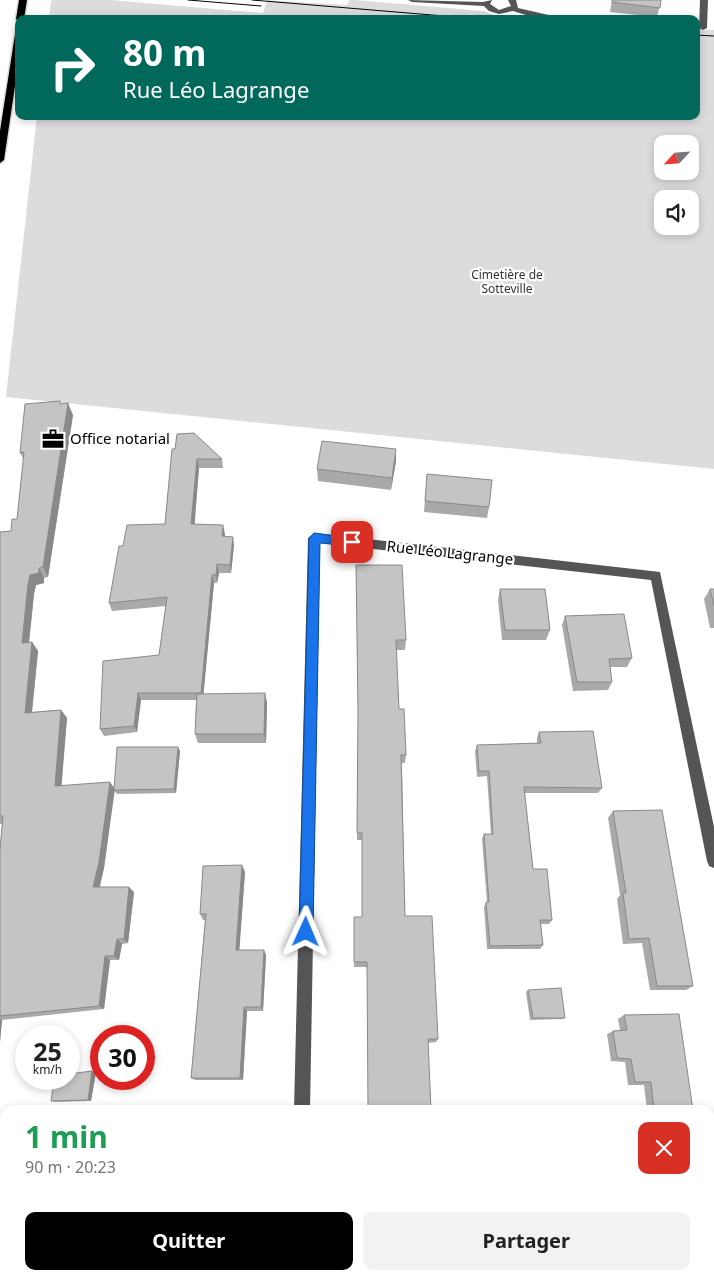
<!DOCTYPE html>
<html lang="fr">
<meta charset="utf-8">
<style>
:root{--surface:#fff;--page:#f2f2f2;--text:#222;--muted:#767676;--accent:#000}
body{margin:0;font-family:"Noto Sans",sans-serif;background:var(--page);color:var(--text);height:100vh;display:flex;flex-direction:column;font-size:19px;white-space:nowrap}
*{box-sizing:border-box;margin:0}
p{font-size:16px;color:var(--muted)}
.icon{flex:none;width:28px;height:28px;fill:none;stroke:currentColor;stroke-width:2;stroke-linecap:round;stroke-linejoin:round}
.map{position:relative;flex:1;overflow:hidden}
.panel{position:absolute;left:0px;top:1105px;width:715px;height:175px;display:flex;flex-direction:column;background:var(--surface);border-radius:15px 15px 0 0;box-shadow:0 2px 8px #0003}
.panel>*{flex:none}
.banner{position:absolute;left:15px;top:15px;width:685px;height:105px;border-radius:10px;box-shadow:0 2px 8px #0003;background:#00695c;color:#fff;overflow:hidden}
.needle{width:32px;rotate:244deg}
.fabs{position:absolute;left:654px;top:135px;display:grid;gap:10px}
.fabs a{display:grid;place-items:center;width:45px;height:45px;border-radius:10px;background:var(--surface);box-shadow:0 2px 8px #0003;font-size:25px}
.speed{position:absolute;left:15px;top:1025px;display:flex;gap:10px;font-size:25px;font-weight:700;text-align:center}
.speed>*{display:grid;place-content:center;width:65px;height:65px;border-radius:50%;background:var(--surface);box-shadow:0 2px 8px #0003;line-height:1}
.speed small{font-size:12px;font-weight:400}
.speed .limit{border:8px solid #d22;background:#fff;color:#111}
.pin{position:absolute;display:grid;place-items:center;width:42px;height:42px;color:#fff;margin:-21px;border-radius:10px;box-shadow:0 2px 8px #0006}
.me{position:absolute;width:55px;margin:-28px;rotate:1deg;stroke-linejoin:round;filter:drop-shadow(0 0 4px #0008)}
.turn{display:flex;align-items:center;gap:18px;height:105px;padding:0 25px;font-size:22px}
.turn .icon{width:65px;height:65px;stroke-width:2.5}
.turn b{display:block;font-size:35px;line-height:42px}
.round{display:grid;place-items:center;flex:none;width:52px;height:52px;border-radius:10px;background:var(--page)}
.headline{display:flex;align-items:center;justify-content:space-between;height:85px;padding:0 25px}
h1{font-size:30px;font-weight:700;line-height:38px;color:#1e9e55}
.action{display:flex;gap:10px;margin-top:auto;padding:10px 25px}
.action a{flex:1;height:58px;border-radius:10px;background:var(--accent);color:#fff;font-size:20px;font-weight:700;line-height:58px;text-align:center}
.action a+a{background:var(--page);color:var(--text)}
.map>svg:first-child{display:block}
</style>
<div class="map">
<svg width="714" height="1280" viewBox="0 0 714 1280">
<rect width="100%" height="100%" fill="#fff"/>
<path fill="#dcdcdc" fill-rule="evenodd" d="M 53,0 L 110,0 L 263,13 L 267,0 L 347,5 L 349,0 L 355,0 L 483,11 L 494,15 L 536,19 L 49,19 L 51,1 Z
M 696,29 L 714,30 L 714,469 L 6,397 L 37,116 L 696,116 ZM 662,144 L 690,144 L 690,171 L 662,171 ZM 662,199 L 690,199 L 690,226 L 662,226 Z"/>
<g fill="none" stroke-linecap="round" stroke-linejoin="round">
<g stroke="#dbdbdb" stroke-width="3">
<path id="major" d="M 19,0 L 27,0 L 24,19 L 19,19 L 19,21 L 16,19 Z
M 16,28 L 19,28 L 19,59 L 4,160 L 0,163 L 0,131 Z"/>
</g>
<path fill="#555" fill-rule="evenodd" d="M 408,0 L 483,2 L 492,0 L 490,4 L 499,10 L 511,6 L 508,0 L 516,0 L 518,8 L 566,19 L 539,19 L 513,11 L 499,14 L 489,11 L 484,6 L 412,2 Z
M 700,0 L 708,0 L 707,28 L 703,30 L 699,28 Z
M 314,533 L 660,572 L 714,827 L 714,868 L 709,866 L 707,861 L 651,580 L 320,543 L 310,1110 L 294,1110 L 308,538 Z
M 290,1275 L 308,1275 L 308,1280 L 290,1280 Z"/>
<use href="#major" fill="#000" fill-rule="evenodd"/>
<path stroke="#000" stroke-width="1" d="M 188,0 L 261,6
M 252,0 L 480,19
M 696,35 L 714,36"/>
</g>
<path fill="#a9a9a9" d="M 612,0 L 661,0 L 657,17 L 610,12 Z
M 60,401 L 61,404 L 73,415 L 48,577 L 44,578 L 44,583 L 36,585 L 34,594 L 29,642 L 32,642 L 38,651 L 32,712 L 61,710 L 67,718 L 61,786 L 114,788 L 180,751 L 176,793 L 117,794 L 114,790 L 104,868 L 100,887 L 134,892 L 128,943 L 122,944 L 119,960 L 110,960 L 104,1009 L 2,1020 L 0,1042 L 0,849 L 2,824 L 0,824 L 0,532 L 11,531 L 17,519 L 24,460 L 20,453 Z
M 172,449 L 222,459 L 223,468 L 199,468 L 194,524 L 225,534 L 224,536 L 234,545 L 231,573 L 219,573 L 217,583 L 214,583 L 203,694 L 267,702 L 266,743 L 198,743 L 195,734 L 196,700 L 141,700 L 137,732 L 104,736 L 100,729 L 159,655 L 166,606 L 112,611 L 109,603 L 123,546 L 165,524 Z
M 396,449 L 396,461 L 391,490 L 318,481 L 317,469 Z
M 427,474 L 489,507 L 487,518 L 424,512 Z
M 356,565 L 406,640 L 405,650 L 396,650 L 399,709 L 406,755 L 405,763 L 402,763 L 405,916 L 438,1039 L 436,1042 L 428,1043 L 366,967 L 354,967 L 354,917 L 362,917 L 362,840 L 357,840 L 358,716 Z
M 500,589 L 550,630 L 546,640 L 502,640 L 498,600 Z
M 710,589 L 714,589 L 714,628 L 710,628 L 704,599 Z
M 565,616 L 632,658 L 627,667 L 610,667 L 612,682 L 608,690 L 573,691 L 562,625 Z
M 539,732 L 602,788 L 598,793 L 524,793 L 533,869 L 552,920 L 549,924 L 541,924 L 543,945 L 540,949 L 487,949 L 484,907 L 486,902 L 487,902 L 482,839 L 484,834 L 491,834 L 487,776 L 477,777 L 475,751 L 477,745 L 537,743 L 537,738 Z
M 613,811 L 693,986 L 686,990 L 650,990 L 642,943 L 623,944 L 617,899 L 620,895 L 608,818 Z
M 245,872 L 239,950 L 266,955 L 263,1011 L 247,1011 L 243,1080 L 195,1080 L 191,1078 L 205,920 L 203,920 L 200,914 Z
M 528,990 L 565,1018 L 562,1019 L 530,1020 L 526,992 Z
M 624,1015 L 693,1110 L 647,1110 L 644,1085 L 628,1085 L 625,1062 L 611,1061 L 607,1034 L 613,1031 L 620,1030 L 618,1019 Z
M 96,1072 L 91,1101 L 55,1102 L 51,1101 Z
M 710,1259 L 714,1259 L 714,1280 L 459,1280 L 459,1277 L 416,1279 L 415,1275 L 710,1275 Z"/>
<path fill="#898989" d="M 68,403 L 73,415 L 48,577 L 43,567 Z
M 396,449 L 396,461 L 391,490 L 392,478 Z
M 197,459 L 199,468 L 194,532 L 191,524 Z
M 223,525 L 225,534 L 223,545 L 222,536 Z
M 233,537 L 234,545 L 231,573 L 230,565 Z
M 217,564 L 219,573 L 217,583 L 216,575 Z
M 39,568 L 44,578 L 44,583 L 36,585 L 34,594 L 28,652 L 22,643 L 28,584 L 30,575 Z
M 212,575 L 214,583 L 203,700 L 201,693 Z
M 32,642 L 38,651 L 31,721 L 25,713 Z
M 138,693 L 141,700 L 137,732 L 134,726 Z
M 265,693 L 267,702 L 266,743 L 264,734 Z
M 61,710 L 67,718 L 61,793 L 55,786 Z
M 178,747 L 180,751 L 176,793 L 174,789 Z
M 110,782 L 115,789 L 104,868 L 98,892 L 93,887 Z
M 242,865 L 245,872 L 239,955 L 236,950 Z
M 129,887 L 134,892 L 128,943 L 124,939 Z
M 117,939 L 122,944 L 119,960 L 114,956 Z
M 264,950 L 266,955 L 263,1011 L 261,1007 Z
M 105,956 L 110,960 L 104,1009 L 99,1006 Z
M 244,1007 L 247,1011 L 243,1080 L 240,1078 Z
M 0,1019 L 2,1020 L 0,1042 Z
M 92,1071 L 96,1072 L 91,1101 L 88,1100 Z"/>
<path fill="#c4c4c4" stroke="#898989" d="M 612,0 L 661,0 L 660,8 L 612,2 Z
M 60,401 L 60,404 L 68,403 L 43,567 L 39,568 L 39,573 L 30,575 L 28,584 L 22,643 L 32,642 L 25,713 L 61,710 L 55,786 L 110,782 L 99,862 L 93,887 L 129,887 L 124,939 L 117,939 L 114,956 L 105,956 L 99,1006 L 0,1016 L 0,849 L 3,816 L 0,816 L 0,532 L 11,531 L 12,519 L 17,519 L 24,452 L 20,453 L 25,404 Z
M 194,433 L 222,459 L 197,459 L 191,524 L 223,525 L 222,536 L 233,537 L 230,565 L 217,564 L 216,575 L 212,575 L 201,693 L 138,693 L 134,726 L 100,729 L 103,661 L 159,655 L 167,597 L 109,603 L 119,546 L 123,546 L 127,525 L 165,524 L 172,449 L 175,449 L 177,434 Z
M 322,441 L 396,449 L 392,478 L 317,469 Z
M 427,474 L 492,480 L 489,507 L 425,501 Z
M 356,565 L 402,565 L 406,640 L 396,640 L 399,709 L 404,709 L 406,755 L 401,755 L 405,916 L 432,916 L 438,1039 L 428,1039 L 431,1110 L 368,1110 L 367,962 L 354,962 L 354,917 L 362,917 L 362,833 L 357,833 L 358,710 Z
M 500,589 L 545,589 L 550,630 L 505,630 Z
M 710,589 L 714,589 L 714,606 Z
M 624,614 L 632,658 L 609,659 L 612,682 L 577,682 L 565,616 Z
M 265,693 L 264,734 L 195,734 L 197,694 Z
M 593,731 L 602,788 L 524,787 L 533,869 L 547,869 L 552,920 L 540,920 L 543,945 L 490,946 L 486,902 L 489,902 L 484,834 L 493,834 L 489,771 L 479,771 L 477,745 L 541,743 L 539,732 Z
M 117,747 L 178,747 L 174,789 L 114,790 Z
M 662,810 L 693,986 L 657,986 L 649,938 L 629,939 L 623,893 L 626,893 L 613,811 Z
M 242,865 L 236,950 L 264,950 L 261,1007 L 244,1007 L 240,1078 L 191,1078 L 206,914 L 200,914 L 203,866 Z
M 561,988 L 565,1018 L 533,1018 L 528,990 Z
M 679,1014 L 693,1110 L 654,1110 L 651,1082 L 635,1082 L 631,1059 L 617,1058 L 613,1031 L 627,1030 L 624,1015 Z
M 92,1071 L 88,1100 L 51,1101 L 54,1079 L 69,1079 L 69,1074 Z
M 710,1130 L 714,1130 L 714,1191 L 710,1191 Z
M 0,1181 L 5,1181 L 5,1244 L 0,1244 Z
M 710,1261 L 714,1261 L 714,1280 L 462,1280 L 462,1277 L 416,1279 L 416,1275 L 710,1275 Z"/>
<path fill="#1a73e8" stroke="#114b97" d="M 314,533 L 352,538 L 358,542 L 352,546 L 320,543 L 313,932 L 311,937 L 306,939 L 301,937 L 299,932 L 309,538 Z"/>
<defs>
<g id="office-bare" transform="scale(1.725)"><path d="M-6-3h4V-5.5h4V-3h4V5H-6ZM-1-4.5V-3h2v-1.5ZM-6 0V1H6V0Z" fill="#000" stroke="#fff" stroke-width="2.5" paint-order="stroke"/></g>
</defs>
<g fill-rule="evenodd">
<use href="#office-bare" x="53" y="439"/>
</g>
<g text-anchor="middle" stroke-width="4.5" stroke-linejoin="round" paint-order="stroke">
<g font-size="12" fill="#333" stroke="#fff">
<text x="507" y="279">Cimetière de<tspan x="507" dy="14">Sotteville</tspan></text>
</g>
<g font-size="15" fill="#000" stroke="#fff" text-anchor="start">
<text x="70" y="444">Office notarial</text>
</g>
<g font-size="15" fill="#000" stroke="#fff">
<text transform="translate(450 553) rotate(6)" y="5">Rue Léo Lagrange</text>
</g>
</g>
</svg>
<div class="fabs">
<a><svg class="needle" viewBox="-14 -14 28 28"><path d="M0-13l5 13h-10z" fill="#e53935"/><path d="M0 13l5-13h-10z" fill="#767676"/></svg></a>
<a><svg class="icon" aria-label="sound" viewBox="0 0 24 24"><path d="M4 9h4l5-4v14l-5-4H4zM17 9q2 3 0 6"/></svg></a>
</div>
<div class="speed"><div>25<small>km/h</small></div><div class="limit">30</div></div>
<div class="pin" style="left:352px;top:542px;background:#d93025"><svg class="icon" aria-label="arrive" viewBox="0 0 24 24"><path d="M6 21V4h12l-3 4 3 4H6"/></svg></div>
<svg class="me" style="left:306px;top:932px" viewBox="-20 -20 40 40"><path d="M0-17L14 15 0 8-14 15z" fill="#1a73e8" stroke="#fff" stroke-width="4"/></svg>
<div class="banner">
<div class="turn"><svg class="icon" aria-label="right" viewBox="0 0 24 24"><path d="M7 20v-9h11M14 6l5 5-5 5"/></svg><div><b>80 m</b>Rue Léo Lagrange</div></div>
</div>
<section class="panel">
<div class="headline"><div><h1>1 min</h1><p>90 m · 20:23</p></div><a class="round" style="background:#d93025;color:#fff"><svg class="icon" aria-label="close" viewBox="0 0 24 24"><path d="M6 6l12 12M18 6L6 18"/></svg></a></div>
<div class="action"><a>Quitter</a><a>Partager</a></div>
</section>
</div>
